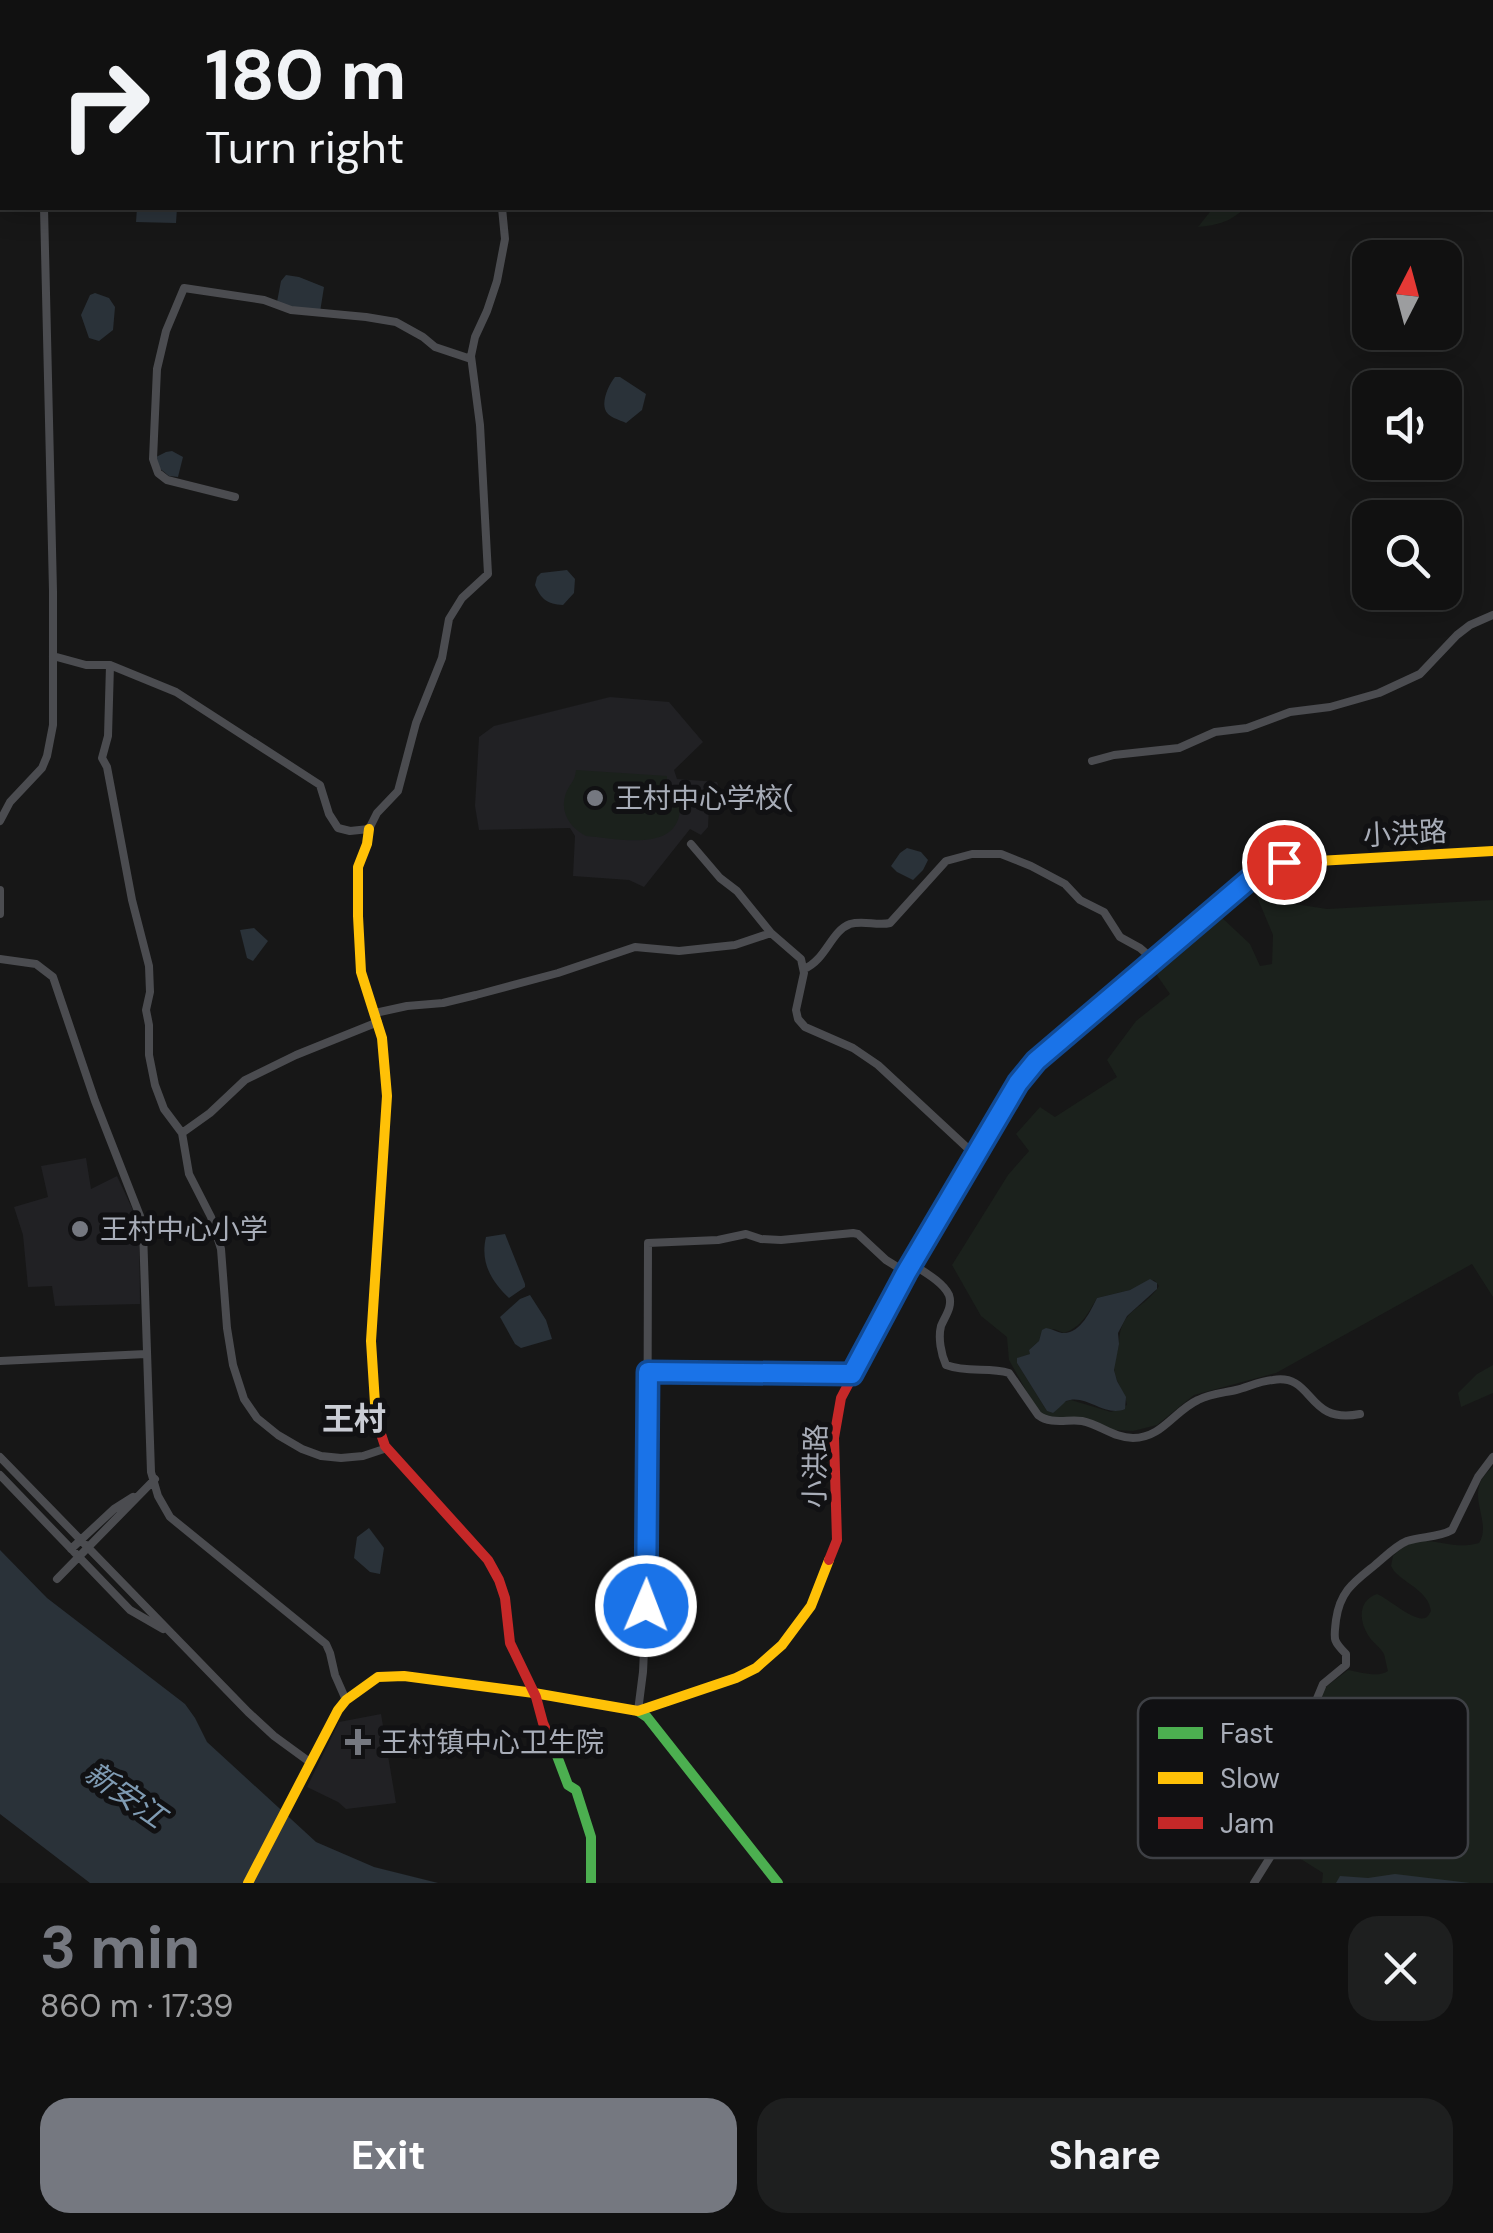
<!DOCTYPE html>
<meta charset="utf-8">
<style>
:root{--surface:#111;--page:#1e1f1f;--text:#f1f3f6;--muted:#9c9d9f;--line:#303131;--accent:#757880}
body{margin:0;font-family:"DM Sans","Noto Sans SC",sans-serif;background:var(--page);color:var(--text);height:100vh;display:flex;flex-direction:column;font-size:38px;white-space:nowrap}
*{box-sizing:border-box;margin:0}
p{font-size:32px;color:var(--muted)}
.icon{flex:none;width:55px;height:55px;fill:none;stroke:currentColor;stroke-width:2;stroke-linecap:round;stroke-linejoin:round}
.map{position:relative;height:1883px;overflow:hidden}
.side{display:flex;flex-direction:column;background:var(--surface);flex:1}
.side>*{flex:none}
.guide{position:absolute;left:0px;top:0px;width:1495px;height:210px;box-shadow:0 5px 25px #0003,0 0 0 2px var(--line);background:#111;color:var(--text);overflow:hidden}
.needle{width:65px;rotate:6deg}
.controls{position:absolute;left:1352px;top:240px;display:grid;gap:20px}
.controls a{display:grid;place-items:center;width:110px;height:110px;border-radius:20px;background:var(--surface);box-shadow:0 5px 25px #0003,0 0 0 2px var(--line);font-size:50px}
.pin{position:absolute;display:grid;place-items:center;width:85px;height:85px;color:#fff;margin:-42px;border:5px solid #fff;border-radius:50%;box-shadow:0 2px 10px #0007}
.me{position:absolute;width:110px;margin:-55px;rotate:1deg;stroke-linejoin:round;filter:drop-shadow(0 0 8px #0008)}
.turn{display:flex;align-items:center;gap:35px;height:210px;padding:0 40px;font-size:45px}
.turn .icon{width:130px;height:130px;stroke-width:2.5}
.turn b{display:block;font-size:70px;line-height:85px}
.round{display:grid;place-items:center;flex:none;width:105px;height:105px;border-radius:30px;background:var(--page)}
.overview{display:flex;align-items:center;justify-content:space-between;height:170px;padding:0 40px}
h1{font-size:60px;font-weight:700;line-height:75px;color:var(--accent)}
.cta{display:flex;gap:20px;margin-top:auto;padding:20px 40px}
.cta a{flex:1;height:115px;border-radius:30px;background:var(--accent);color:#fff;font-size:40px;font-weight:700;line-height:115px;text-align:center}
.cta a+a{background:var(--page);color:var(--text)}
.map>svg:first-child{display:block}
</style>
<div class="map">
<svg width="1493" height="1883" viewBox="0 0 1493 1883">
<rect width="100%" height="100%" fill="#171717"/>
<path fill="#212124" d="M 610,697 L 669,702 L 703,742 L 674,770 L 677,779 L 717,782 L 720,790 L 709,807 L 708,827 L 701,835 L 690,829 L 644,887 L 629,880 L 573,876 L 575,836 L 570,828 L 479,830 L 475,806 L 479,737 L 494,726 Z
M 86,1158 L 91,1189 L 117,1176 L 139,1223 L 140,1304 L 55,1306 L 52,1286 L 28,1287 L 23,1235 L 14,1207 L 48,1197 L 41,1166 Z
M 381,1714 L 396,1803 L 346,1809 L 338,1802 L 307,1787 L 339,1722 Z"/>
<path fill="#1b211c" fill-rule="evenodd" d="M 641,0 L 1370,0 L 1371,2 L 641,2 Z
M 1213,208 L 1245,208 C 1230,222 1218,225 1198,227 Z
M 576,770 L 667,776 L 667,781 C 677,787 681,796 680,808 C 679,854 615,838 586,836 C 570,828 559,812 566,793 C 570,783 575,782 576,770 Z
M 1274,872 L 1282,902 L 1327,909 L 1493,900 L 1493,1297 L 1472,1264 L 1276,1373 L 1194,1395 L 1157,1425 L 1133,1431 L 1114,1430 L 1043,1415 L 1036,1408 L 1009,1360 L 1007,1337 L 981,1316 L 952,1265 L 1008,1175 L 1029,1151 L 1016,1134 L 1040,1107 L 1055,1117 L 1117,1077 L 1107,1060 L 1136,1021 L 1170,994 L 1154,971 L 1218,914 L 1250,944 L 1260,966 L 1272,964 L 1273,935 L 1252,885 ZM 1154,1280 L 1159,1286 C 1143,1311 1120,1308 1119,1343 C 1118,1351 1114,1359 1114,1367 C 1114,1381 1125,1391 1127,1405 L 1111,1412 L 1071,1400 L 1064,1402 L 1053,1413 L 1047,1411 L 1017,1363 L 1018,1358 L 1031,1354 L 1029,1350 L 1039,1341 L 1041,1334 L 1054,1329 L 1064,1333 C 1082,1327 1088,1313 1097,1298 L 1130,1290 Z
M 1493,1365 L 1493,1393 L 1461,1407 L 1458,1393 L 1477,1374 Z
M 1493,1466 L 1493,1883 L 1322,1883 L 1323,1873 L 1296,1856 L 1288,1849 L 1287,1844 L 1292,1818 L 1292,1766 L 1318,1698 L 1327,1686 L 1348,1670 C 1360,1672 1378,1678 1388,1671 C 1387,1668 1385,1657 1384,1654 C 1380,1647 1372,1642 1368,1635 C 1358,1619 1359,1600 1377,1594 C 1389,1599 1414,1622 1425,1618 C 1428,1617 1429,1614 1431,1611 C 1428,1591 1407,1585 1394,1571 L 1391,1566 L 1393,1556 C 1423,1525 1445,1553 1479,1543 C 1490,1526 1474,1505 1479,1486 C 1481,1478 1488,1472 1493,1466 Z"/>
<path fill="#2a3239" d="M 137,208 L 177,208 L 176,223 L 136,222 Z
M 286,275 L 299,277 L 324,287 L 320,312 L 301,310 L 277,302 L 281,281 Z
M 95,293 L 109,298 L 115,307 L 113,330 L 99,341 L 89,338 L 81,315 L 90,295 Z
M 615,377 L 620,377 L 646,394 L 642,410 L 626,423 C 620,420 607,417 605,409 C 602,400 609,384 615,377 Z
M 172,451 L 183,457 L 178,477 L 169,476 L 158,467 L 156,457 L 166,452 Z
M 567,570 L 575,579 L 574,593 L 563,605 C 547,604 541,599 535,585 L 537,577 L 541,573 Z
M 907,848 L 921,852 L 928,860 L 923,870 L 913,880 L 897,872 L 891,866 L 900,853 Z
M 254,928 L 268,941 L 253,961 L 247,958 L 240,930 Z
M 505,1234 L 525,1284 L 525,1287 L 509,1298 C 491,1281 480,1262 486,1237 Z
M 1150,1279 L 1157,1283 L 1157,1289 L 1127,1316 L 1118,1333 L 1119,1344 L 1114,1370 L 1117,1381 L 1126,1397 L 1125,1409 C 1105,1418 1086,1393 1066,1401 C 1065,1402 1055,1412 1053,1413 L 1047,1411 L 1017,1363 L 1017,1358 L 1030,1354 L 1029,1350 L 1039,1341 L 1042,1330 L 1046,1328 C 1052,1329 1057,1332 1062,1333 C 1080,1335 1091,1310 1097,1298 L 1130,1290 Z
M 530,1295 L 546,1320 L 552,1339 L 521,1348 L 515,1344 L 500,1317 L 520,1299 Z
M 369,1528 L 384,1548 L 380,1574 L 370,1572 L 354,1558 L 357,1537 Z
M 0,1550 L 47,1598 L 185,1704 L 195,1718 L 207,1742 L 316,1842 L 374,1867 L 438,1883 L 90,1883 L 0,1814 Z
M 1395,1874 L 1470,1883 L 1472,1883 L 1336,1883 L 1340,1876 L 1368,1878 Z"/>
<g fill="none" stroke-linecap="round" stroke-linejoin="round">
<path stroke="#4b4c50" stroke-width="8" d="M 121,2 L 123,0
M 528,2 L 529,0
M 235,497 L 167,480 L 158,473 L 153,459 L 157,369 L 166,331 L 184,288 L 264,300 L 291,310 L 366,317 L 396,322 L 423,337 L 435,347 L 471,359
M 53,656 L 86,665 L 110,665 L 176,692 L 320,785 L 329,814 L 338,828 L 350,831 L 369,829 L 377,813 L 398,791 L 416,723 L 442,658 L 449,619 L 462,598 L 488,574 L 480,425 L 471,356 L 475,337 L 487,311 L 497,281 L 505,239 L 502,208
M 110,665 L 108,736 L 102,758 L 107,767 L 132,900 L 149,966 L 150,992 L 146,1010 L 149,1025 L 149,1055 L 155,1085 L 164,1109 L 182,1133 L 189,1174 L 211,1217 L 221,1249 L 227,1328 L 233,1365 L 244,1399 L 257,1418 L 278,1435 L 302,1449 L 321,1456 L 341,1458 L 363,1456 L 387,1448
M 1092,761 L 1114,755 L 1179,748 L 1215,732 L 1247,728 L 1290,712 L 1330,707 L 1379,693 L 1420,674 L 1457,635 L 1470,625 L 1493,615
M 0,821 L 10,802 L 42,768 L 47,756 L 53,725 L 53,591 L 44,208
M 691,844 L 720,878 L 737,891 L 771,933 L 801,959 L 804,973 L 796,1010 L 798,1019 L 805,1027 L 853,1048 L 878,1065 L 975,1155
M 0,890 L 0,914
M 0,959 L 36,964 L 53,977 L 95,1101 L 140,1216 L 143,1231 L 151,1472 L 158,1496 L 170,1517 L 326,1644 L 330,1653 L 335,1675 L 346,1700
M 804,969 C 826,960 831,931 850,924 C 863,920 877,926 890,923 L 946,861 L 972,854 L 1001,854 L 1031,866 L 1065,884 L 1080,900 L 1104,912 L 1120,937 L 1140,948 L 1155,961
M 375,1013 L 407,1006 L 443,1003 L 476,995 L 558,973 L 635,947 L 679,951 L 735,945 L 771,933
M 182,1133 L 210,1113 L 245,1080 L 296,1055 L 378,1022
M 912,1264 C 924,1272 943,1282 949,1295 C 953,1307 945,1316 941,1326 C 938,1338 941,1354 946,1365 C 967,1373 989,1367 1009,1373 L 1038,1415 C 1051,1425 1067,1419 1082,1421 C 1101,1425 1114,1438 1133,1438 C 1162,1438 1174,1411 1198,1400 C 1210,1394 1223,1393 1236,1390 C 1248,1387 1260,1381 1273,1380 C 1315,1373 1305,1425 1360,1414
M 0,1361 L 146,1354
M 648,1371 L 852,1375
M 0,1457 L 248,1712 L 274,1736 L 311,1763
M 0,1475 L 130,1610 L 163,1629
M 71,1549 L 114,1509 L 133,1497
M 57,1579 L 155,1479
M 638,1711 L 643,1672 L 647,1584 L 648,1243 L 718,1240 L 746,1234 L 761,1239 L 781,1240 L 853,1233 L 858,1234 L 886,1260 L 907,1273
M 1254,1883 L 1279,1843 L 1286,1810 L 1286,1777 L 1292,1747 L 1303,1732 L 1323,1684 L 1346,1665 L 1346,1654 C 1332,1640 1334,1639 1336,1620 C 1340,1591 1354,1582 1375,1565 C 1385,1557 1395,1546 1407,1541 C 1421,1536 1438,1538 1452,1530 L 1478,1477 L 1493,1457"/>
<path stroke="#4caf50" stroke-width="10" d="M 638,1711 L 647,1717 L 778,1883
M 554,1748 L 568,1785 L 576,1790 L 591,1837 L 591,1883"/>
<path stroke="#ffc107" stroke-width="10" d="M 369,829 L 367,844 L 358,867 L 358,916 L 361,972 L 382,1038 L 387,1096 L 371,1341 L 376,1419 L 381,1434
M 982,1145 L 1018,1083 L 1036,1061 L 1251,878 L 1283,863 L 1493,851
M 248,1883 L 338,1710 L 346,1700 L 378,1677 L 404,1676 L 534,1693 L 638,1711 L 736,1678 L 756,1668 L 782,1645 L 811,1606 L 829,1560"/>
<path stroke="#c62828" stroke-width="10" d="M 381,1434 L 385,1446 L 488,1560 L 499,1580 L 505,1598 L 510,1643 L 536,1697 L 543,1723 L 554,1748
M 829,1560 L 837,1540 L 834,1438 L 841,1398 L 907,1273 L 982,1145"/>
</g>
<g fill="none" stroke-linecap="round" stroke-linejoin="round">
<g stroke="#114b97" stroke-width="25">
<path id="route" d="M 646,1606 L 648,1372 L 852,1374 L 906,1273 L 1018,1083 L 1036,1061 L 1251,878 L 1284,862"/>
</g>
<use href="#route" stroke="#1a73e8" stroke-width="18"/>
</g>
<g fill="#757880" stroke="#111113" stroke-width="4">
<circle cx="595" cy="798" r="10"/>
<circle cx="80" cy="1229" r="10"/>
<path d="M353 1727h10v10h10v10h-10v10h-10v-10h-10v-10h10z"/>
</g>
<g text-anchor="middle" stroke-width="10" stroke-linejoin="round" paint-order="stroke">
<g font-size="28" fill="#a8adb8" stroke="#111113" text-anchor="start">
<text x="615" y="808">王村中心学校(</text>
<text x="100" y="1239">王村中心小学</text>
<text x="380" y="1752">王村镇中心卫生院</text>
</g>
<g font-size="28" fill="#a8adb8" stroke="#111113">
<text transform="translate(1405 833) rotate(-3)" y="10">小洪路</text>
<text transform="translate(815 1466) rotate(-89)" y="10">小洪路</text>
</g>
<g font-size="30" font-style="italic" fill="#7f9bb3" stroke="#111113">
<text transform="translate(125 1795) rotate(35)" y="10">新安江</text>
</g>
<g font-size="32" font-weight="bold" fill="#c9ccd4" stroke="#111113">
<text x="354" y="1430">王村</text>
</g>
</g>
<rect x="1138" y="1698" width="330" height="160" rx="15" fill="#111113" stroke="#3e4045" stroke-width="2.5"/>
<rect x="1158" y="1727" width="45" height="12" fill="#4caf50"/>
<rect x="1158" y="1772" width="45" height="12" fill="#ffc107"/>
<rect x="1158" y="1817" width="45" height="12" fill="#c62828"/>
<g font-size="28" fill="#a8adb8">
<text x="1220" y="1743">Fast</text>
<text x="1220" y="1788">Slow</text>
<text x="1220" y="1833">Jam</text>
</g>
</svg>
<div class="controls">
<a><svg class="needle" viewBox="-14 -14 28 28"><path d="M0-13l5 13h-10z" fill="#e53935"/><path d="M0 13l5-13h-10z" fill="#9c9d9f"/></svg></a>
<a><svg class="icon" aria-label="sound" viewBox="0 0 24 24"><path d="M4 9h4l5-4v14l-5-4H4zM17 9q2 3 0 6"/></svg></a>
<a><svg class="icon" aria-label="search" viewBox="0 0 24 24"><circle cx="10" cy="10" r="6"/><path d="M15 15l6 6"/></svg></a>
</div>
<div class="pin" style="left:1284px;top:862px;background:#d93025"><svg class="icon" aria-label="arrive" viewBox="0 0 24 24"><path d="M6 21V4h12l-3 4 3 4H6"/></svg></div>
<svg class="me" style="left:646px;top:1606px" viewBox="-20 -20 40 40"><circle r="17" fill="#1a73e8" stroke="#fff" stroke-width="3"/><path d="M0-11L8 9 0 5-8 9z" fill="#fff"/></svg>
<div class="guide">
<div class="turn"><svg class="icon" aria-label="right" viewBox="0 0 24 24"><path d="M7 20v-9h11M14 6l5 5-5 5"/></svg><div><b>180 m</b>Turn right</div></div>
</div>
</div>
<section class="side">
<div class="overview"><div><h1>3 min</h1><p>860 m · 17:39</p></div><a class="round"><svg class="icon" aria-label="close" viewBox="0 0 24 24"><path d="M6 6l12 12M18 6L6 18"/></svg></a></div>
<div class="cta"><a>Exit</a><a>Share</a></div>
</section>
